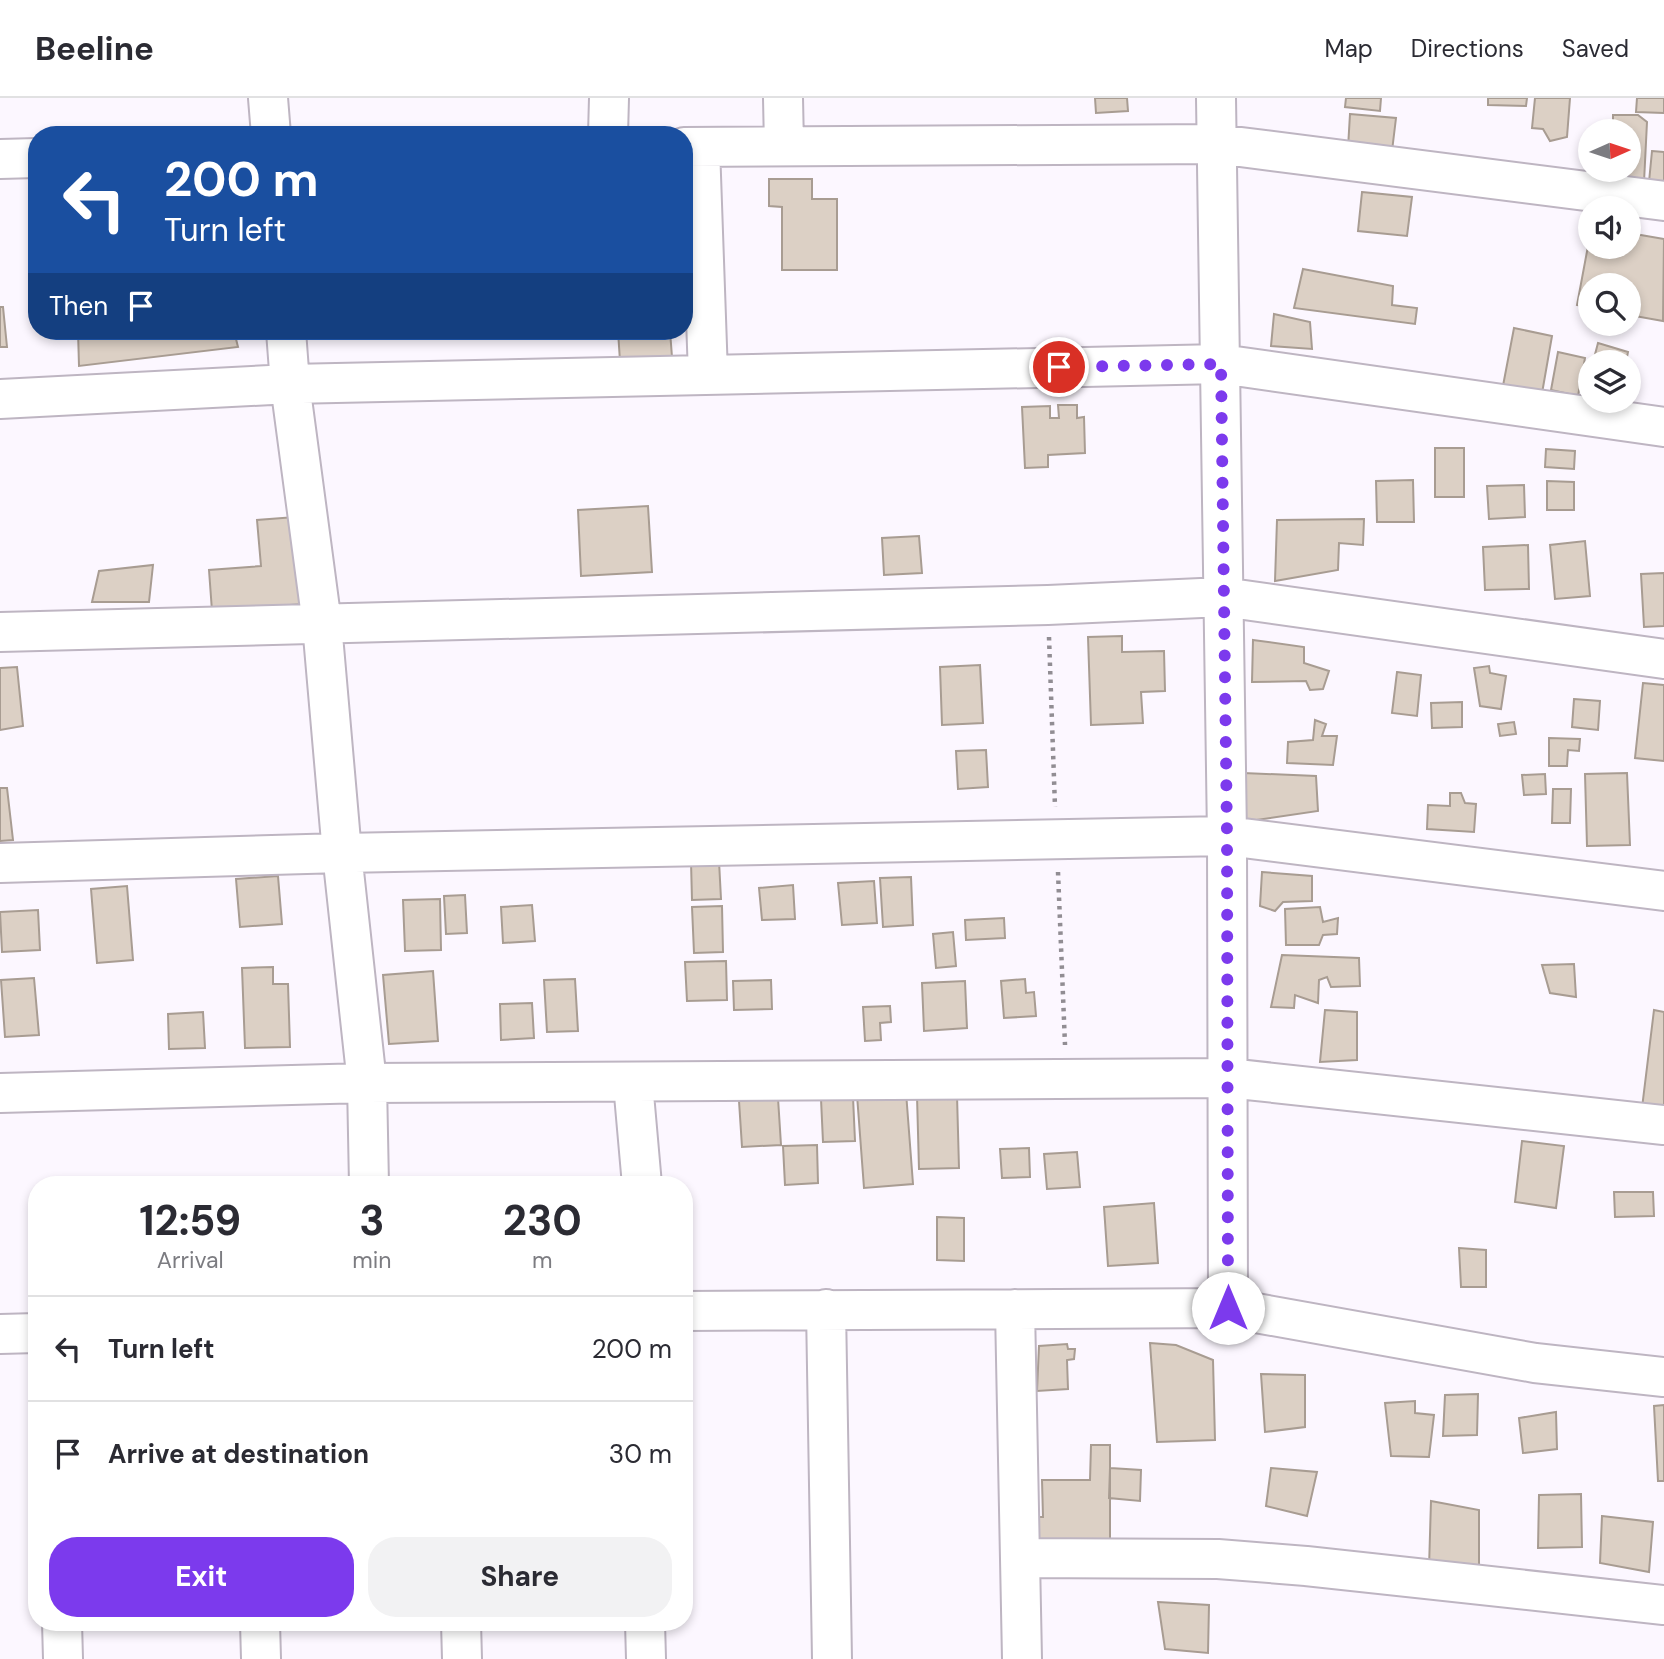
<!DOCTYPE html>
<style>
:root{--surface:#fff;--page:#f2f2f3;--text:#2b2b33;--muted:#7c7c81;--line:#e1e1e2;--accent:#7c3aed}
body{margin:0;font-family:"DM Sans",sans-serif;background:var(--page);color:var(--text);height:100vh;display:flex;flex-direction:column;font-size:26px;white-space:nowrap}
*{box-sizing:border-box;margin:0}
p{font-size:23px;color:var(--muted)}
.icon{flex:none;width:38px;height:38px;fill:none;stroke:currentColor;stroke-width:2;stroke-linecap:round;stroke-linejoin:round}
.map{position:relative;flex:1;overflow:hidden}
.panel{position:absolute;left:28px;top:1078px;width:665px;height:455px;display:flex;flex-direction:column;background:var(--surface);border-radius:28px;box-shadow:0 4px 10px #0003}
.panel>*{flex:none}
.top-card{position:absolute;left:28px;top:28px;width:665px;height:214px;border-radius:28px;box-shadow:0 4px 10px #0003;background:#1a4fa0;color:#fff;overflow:hidden}
.needle{width:46px;rotate:87deg}
.controls{position:absolute;left:1578px;top:21px;display:grid;gap:14px}
.controls a{display:grid;place-items:center;width:63px;height:63px;border-radius:50%;background:var(--surface);box-shadow:0 4px 10px #0003;font-size:35px}
.pin{position:absolute;display:grid;place-items:center;width:60px;height:60px;color:#fff;margin:-30px;border:4px solid #fff;border-radius:50%;box-shadow:0 2px 7px #0007}
.me{position:absolute;width:77px;margin:-38px;rotate:0deg;stroke-linejoin:round;filter:drop-shadow(0 0 5px #0008)}
.turn{display:flex;align-items:center;gap:24px;height:147px;padding:0 21px;font-size:32px}
.turn .icon{width:91px;height:91px;stroke-width:2.5}
.turn b{display:block;font-size:49px;line-height:60px}
.then{display:flex;align-items:center;height:66px;padding:0 21px;background:#0003;gap:14px;font-size:26px}
.eta{display:flex;justify-content:space-evenly;align-items:center;height:119px;text-align:center}
.eta b{font-size:42px;font-weight:700;line-height:49px}
.action{display:flex;gap:14px;margin-top:auto;padding:14px 21px}
.action a{flex:1;height:80px;border-radius:28px;background:var(--accent);color:#fff;font-size:28px;font-weight:700;line-height:80px;text-align:center}
.action a+a{background:var(--page);color:var(--text)}
ul{padding:0;list-style:none}
li{display:flex;align-items:center;gap:21px;height:105px;padding:0 21px;border-top:2px solid var(--line)}
li div{flex:1}
li b{display:block;font-size:26px}
li em{font-style:normal}
header{display:flex;align-items:center;gap:42px;box-sizing:border-box;height:98px;padding:0 35px;background:var(--surface);border-bottom:2px solid var(--line)}
header strong{font-size:33px}
nav{display:flex;gap:38px;margin-inline-start:auto;font-size:24px}
.map>svg:first-child{display:block}
</style>
<header>
<strong>Beeline</strong>
<nav><a>Map</a><a>Directions</a><a>Saved</a></nav>
</header>
<div class="map">
<svg width="1664" height="1561" viewBox="0 0 1664 1561">
<rect width="100%" height="100%" fill="#fcf7ff"/>
<path fill="#dcd0c5" stroke="#a89c92" stroke-width="2" d="M 1095,0 L 1127,0 L 1128,13 L 1096,15 Z
M 1346,0 L 1381,0 L 1380,13 L 1345,9 Z
M 1488,0 L 1527,0 L 1526,8 L 1488,7 Z
M 1535,0 L 1570,0 L 1567,39 L 1550,43 L 1543,31 L 1532,30 Z
M 1637,0 L 1664,0 L 1664,15 L 1636,14 Z
M 1350,16 L 1396,20 L 1392,53 L 1348,50 Z
M 1613,17 L 1638,17 L 1647,24 L 1644,84 L 1618,83 L 1619,72 L 1629,72 L 1629,33 L 1613,33 Z
M 1652,53 L 1664,54 L 1664,85 L 1649,84 Z
M 769,81 L 812,81 L 812,101 L 837,101 L 837,172 L 782,172 L 782,109 L 769,108 Z
M 1362,94 L 1412,99 L 1407,138 L 1358,133 Z
M 1591,132 L 1591,149 L 1629,149 L 1629,135 L 1664,141 L 1663,223 L 1629,217 L 1629,187 L 1591,187 L 1591,210 L 1577,207 Z
M 1303,171 L 1393,188 L 1392,207 L 1417,210 L 1415,226 L 1294,210 Z
M 0,209 L 3,209 L 7,249 L 0,249 Z
M 1274,216 L 1310,224 L 1312,251 L 1271,248 Z
M 1514,230 L 1552,238 L 1541,301 L 1502,293 Z
M 78,233 L 234,233 L 238,249 L 79,268 Z
M 618,233 L 670,233 L 672,259 L 620,263 Z
M 1598,245 L 1628,254 L 1626,264 L 1593,264 Z
M 1558,254 L 1585,260 L 1578,298 L 1551,292 Z
M 1058,307 L 1077,307 L 1077,320 L 1084,319 L 1085,355 L 1048,357 L 1048,369 L 1025,370 L 1022,309 L 1050,308 L 1050,320 L 1059,320 Z
M 1435,350 L 1464,350 L 1464,399 L 1435,399 Z
M 1546,351 L 1575,353 L 1574,371 L 1545,369 Z
M 1413,382 L 1414,424 L 1377,424 L 1376,383 Z
M 1547,383 L 1574,384 L 1574,412 L 1547,412 Z
M 1524,387 L 1525,419 L 1489,421 L 1487,388 Z
M 648,408 L 652,474 L 581,478 L 578,412 Z
M 295,419 L 303,506 L 212,513 L 209,472 L 261,468 L 257,422 Z
M 1364,421 L 1363,447 L 1339,445 L 1338,472 L 1275,483 L 1277,422 Z
M 919,438 L 922,475 L 884,477 L 882,440 Z
M 1585,443 L 1590,498 L 1555,501 L 1550,447 Z
M 1528,447 L 1529,491 L 1485,492 L 1483,449 Z
M 153,467 L 149,504 L 92,504 L 99,473 Z
M 1664,475 L 1664,528 L 1644,529 L 1641,476 Z
M 1122,538 L 1122,554 L 1164,553 L 1165,593 L 1141,594 L 1143,625 L 1091,627 L 1088,539 Z
M 1253,542 L 1304,549 L 1304,565 L 1329,573 L 1323,591 L 1310,592 L 1306,583 L 1252,584 Z
M 980,567 L 983,625 L 942,627 L 940,569 Z
M 1489,568 L 1490,575 L 1506,578 L 1501,611 L 1480,608 L 1474,570 Z
M 17,569 L 23,628 L 0,632 L 0,570 Z
M 1397,574 L 1421,577 L 1417,618 L 1392,615 Z
M 1643,585 L 1664,587 L 1664,663 L 1635,660 Z
M 1574,601 L 1600,603 L 1598,632 L 1572,629 Z
M 1462,604 L 1462,629 L 1432,630 L 1431,605 Z
M 1315,622 L 1326,626 L 1322,638 L 1337,638 L 1333,667 L 1287,665 L 1288,644 L 1313,642 Z
M 1514,624 L 1516,636 L 1500,638 L 1498,626 Z
M 1549,640 L 1580,641 L 1579,653 L 1568,652 L 1567,668 L 1549,668 Z
M 986,652 L 988,689 L 958,691 L 956,653 Z
M 1243,675 L 1316,678 L 1318,713 L 1243,724 Z
M 1627,675 L 1630,747 L 1587,748 L 1585,676 Z
M 1545,676 L 1546,696 L 1524,697 L 1522,677 Z
M 0,690 L 7,690 L 13,742 L 0,743 Z
M 1553,691 L 1571,691 L 1570,725 L 1552,725 Z
M 1450,695 L 1461,695 L 1465,705 L 1476,706 L 1474,734 L 1427,731 L 1428,707 L 1450,708 Z
M 719,763 L 721,801 L 692,802 L 691,764 Z
M 1262,774 L 1312,778 L 1312,803 L 1283,804 L 1275,813 L 1260,808 Z
M 278,778 L 282,826 L 240,829 L 236,781 Z
M 911,779 L 913,827 L 883,829 L 880,780 Z
M 874,783 L 877,825 L 842,827 L 838,785 Z
M 793,787 L 795,821 L 762,822 L 759,790 Z
M 127,788 L 133,862 L 97,865 L 91,791 Z
M 465,797 L 467,835 L 446,836 L 444,798 Z
M 440,801 L 441,852 L 405,853 L 403,802 Z
M 532,807 L 535,843 L 503,845 L 501,809 Z
M 722,808 L 723,854 L 694,855 L 692,809 Z
M 1320,809 L 1323,824 L 1338,820 L 1337,836 L 1323,837 L 1319,847 L 1286,847 L 1285,811 Z
M 38,812 L 40,852 L 2,854 L 0,814 Z
M 1004,820 L 1005,840 L 966,842 L 965,822 Z
M 953,834 L 956,868 L 936,870 L 933,836 Z
M 1282,857 L 1359,860 L 1360,888 L 1331,889 L 1327,879 L 1319,882 L 1318,905 L 1295,897 L 1294,910 L 1271,909 Z
M 726,863 L 727,902 L 687,903 L 685,864 Z
M 1574,866 L 1576,899 L 1550,895 L 1542,867 Z
M 273,869 L 273,886 L 288,886 L 290,949 L 245,950 L 242,870 Z
M 433,873 L 438,943 L 389,946 L 383,877 Z
M 34,880 L 39,937 L 5,939 L 1,882 Z
M 575,881 L 578,933 L 547,934 L 544,882 Z
M 1025,881 L 1026,895 L 1034,894 L 1036,918 L 1004,920 L 1001,883 Z
M 771,882 L 772,911 L 734,912 L 733,883 Z
M 965,883 L 967,930 L 924,933 L 922,885 Z
M 532,905 L 534,940 L 501,942 L 500,906 Z
M 890,908 L 891,924 L 880,925 L 881,942 L 865,943 L 863,909 Z
M 1325,912 L 1357,914 L 1357,962 L 1320,964 Z
M 1654,912 L 1664,914 L 1664,1012 L 1642,1010 Z
M 203,914 L 205,950 L 169,951 L 168,916 Z
M 906,994 L 913,1086 L 864,1090 L 857,997 Z
M 957,997 L 959,1070 L 919,1071 L 917,998 Z
M 853,999 L 855,1043 L 823,1044 L 821,1001 Z
M 778,1000 L 781,1047 L 742,1049 L 739,1003 Z
M 1522,1043 L 1564,1048 L 1556,1110 L 1515,1104 Z
M 817,1047 L 818,1085 L 785,1087 L 783,1048 Z
M 1029,1050 L 1030,1079 L 1002,1080 L 1000,1051 Z
M 1077,1054 L 1080,1089 L 1047,1091 L 1044,1056 Z
M 1614,1094 L 1653,1094 L 1654,1118 L 1615,1119 Z
M 1154,1105 L 1158,1165 L 1108,1168 L 1104,1109 Z
M 937,1119 L 964,1120 L 964,1163 L 937,1162 Z
M 1459,1150 L 1486,1152 L 1486,1189 L 1461,1189 Z
M 1150,1245 L 1176,1247 L 1213,1262 L 1215,1342 L 1157,1344 Z
M 1067,1246 L 1068,1251 L 1075,1251 L 1074,1261 L 1067,1262 L 1068,1291 L 1037,1293 L 1039,1248 Z
M 1261,1276 L 1305,1277 L 1305,1329 L 1265,1334 Z
M 1478,1296 L 1477,1337 L 1443,1338 L 1445,1297 Z
M 1415,1303 L 1415,1315 L 1434,1317 L 1429,1359 L 1391,1358 L 1385,1305 Z
M 1664,1307 L 1664,1383 L 1658,1383 L 1654,1308 Z
M 1556,1314 L 1557,1351 L 1523,1355 L 1519,1320 Z
M 1091,1347 L 1110,1347 L 1110,1445 L 1038,1445 L 1038,1419 L 1043,1419 L 1042,1382 L 1090,1382 Z
M 1110,1370 L 1141,1372 L 1140,1403 L 1109,1400 Z
M 1271,1370 L 1317,1374 L 1307,1418 L 1266,1408 Z
M 1581,1396 L 1582,1449 L 1538,1450 L 1539,1397 Z
M 1431,1403 L 1479,1412 L 1479,1470 L 1429,1470 Z
M 1602,1418 L 1653,1424 L 1649,1474 L 1600,1465 Z
M 1158,1504 L 1209,1507 L 1208,1555 L 1165,1551 Z"/>
<g fill="none" stroke-linecap="round" stroke-linejoin="round">
<g stroke="#beb5c2" stroke-width="42">
<path id="minor" d="M 268,0 L 271,37
M 783,0 L 784,48
M 1216,0 L 1227,738 L 1228,1210
M 608,37 L 609,0
M 684,49 L 1217,46 L 1664,103
M 700,49 L 708,277
M 0,61 L 37,60
M 286,233 L 290,286 L 322,526 L 342,755 L 367,985 L 369,1087
M 0,301 L 290,286 L 1221,266 L 1664,329
M 0,534 L 1048,507 L 1223,499 L 1664,561
M 0,765 L 342,755 L 1227,738 L 1664,793
M 633,985 L 642,1087
M 0,995 L 367,985 L 1228,980 L 1664,1027
M 826,1211 L 832,1561
M 1015,1211 L 1022,1561
M 684,1213 L 1228,1210 L 1535,1265 L 1664,1279
M 0,1236 L 37,1235
M 1020,1460 L 1218,1461 L 1306,1468 L 1664,1507
M 62,1524 L 63,1561
M 260,1524 L 261,1561
M 461,1524 L 462,1561
M 645,1524 L 646,1561"/>
</g>
<path stroke="#918d93" stroke-width="4.5" stroke-dasharray="3.5 5" stroke-linecap="butt" d="M 1049,539 L 1055,709
M 1058,774 L 1065,947"/>
<use href="#minor" stroke="#fff" stroke-width="38"/>
</g>
<g fill="none" stroke-linecap="round" stroke-linejoin="round">
<path stroke="#7c3aed" stroke-width="12" stroke-dasharray="0 21.6" d="M 1059,269 L 1221,266 L 1227,738 L 1228,1210"/>
</g>
</svg>
<div class="controls">
<a><svg class="needle" viewBox="-14 -14 28 28"><path d="M0-13l5 13h-10z" fill="#e53935"/><path d="M0 13l5-13h-10z" fill="#7c7c81"/></svg></a>
<a><svg class="icon" aria-label="sound" viewBox="0 0 24 24"><path d="M4 9h4l5-4v14l-5-4H4zM17 9q2 3 0 6"/></svg></a>
<a><svg class="icon" aria-label="search" viewBox="0 0 24 24"><circle cx="10" cy="10" r="6"/><path d="M15 15l6 6"/></svg></a>
<a><svg class="icon" aria-label="layers" viewBox="0 0 24 24"><path d="M12 4l9 5-9 5-9-5zM3 14l9 5 9-5"/></svg></a>
</div>
<div class="pin" style="left:1059px;top:269px;background:#d93025"><svg class="icon" aria-label="arrive" viewBox="0 0 24 24"><path d="M6 21V4h12l-3 4 3 4H6"/></svg></div>
<svg class="me" style="left:1228px;top:1210px" viewBox="-20 -20 40 40"><circle r="19" fill="#fff"/><path d="M0-13L10 11 0 6-10 11z" fill="#7c3aed"/></svg>
<div class="top-card">
<div class="turn"><svg class="icon" aria-label="left" viewBox="0 0 24 24"><path d="M17 20v-9H6M10 6l-5 5 5 5"/></svg><div><b>200 m</b>Turn left</div></div>
<div class="then">Then<svg class="icon" aria-label="arrive" viewBox="0 0 24 24"><path d="M6 21V4h12l-3 4 3 4H6"/></svg></div>
</div>
<section class="panel">
<div class="eta">
<div><b>12:59</b><p>Arrival</p></div>
<div><b>3</b><p>min</p></div>
<div><b>230</b><p>m</p></div>
</div>
<ul>
<li><svg class="icon" aria-label="left" viewBox="0 0 24 24"><path d="M17 20v-9H6M10 6l-5 5 5 5"/></svg><div><b>Turn left</b></div><em>200 m</em></li>
<li><svg class="icon" aria-label="arrive" viewBox="0 0 24 24"><path d="M6 21V4h12l-3 4 3 4H6"/></svg><div><b>Arrive at destination</b></div><em>30 m</em></li>
</ul>
<div class="action"><a>Exit</a><a>Share</a></div>
</section>
</div>
